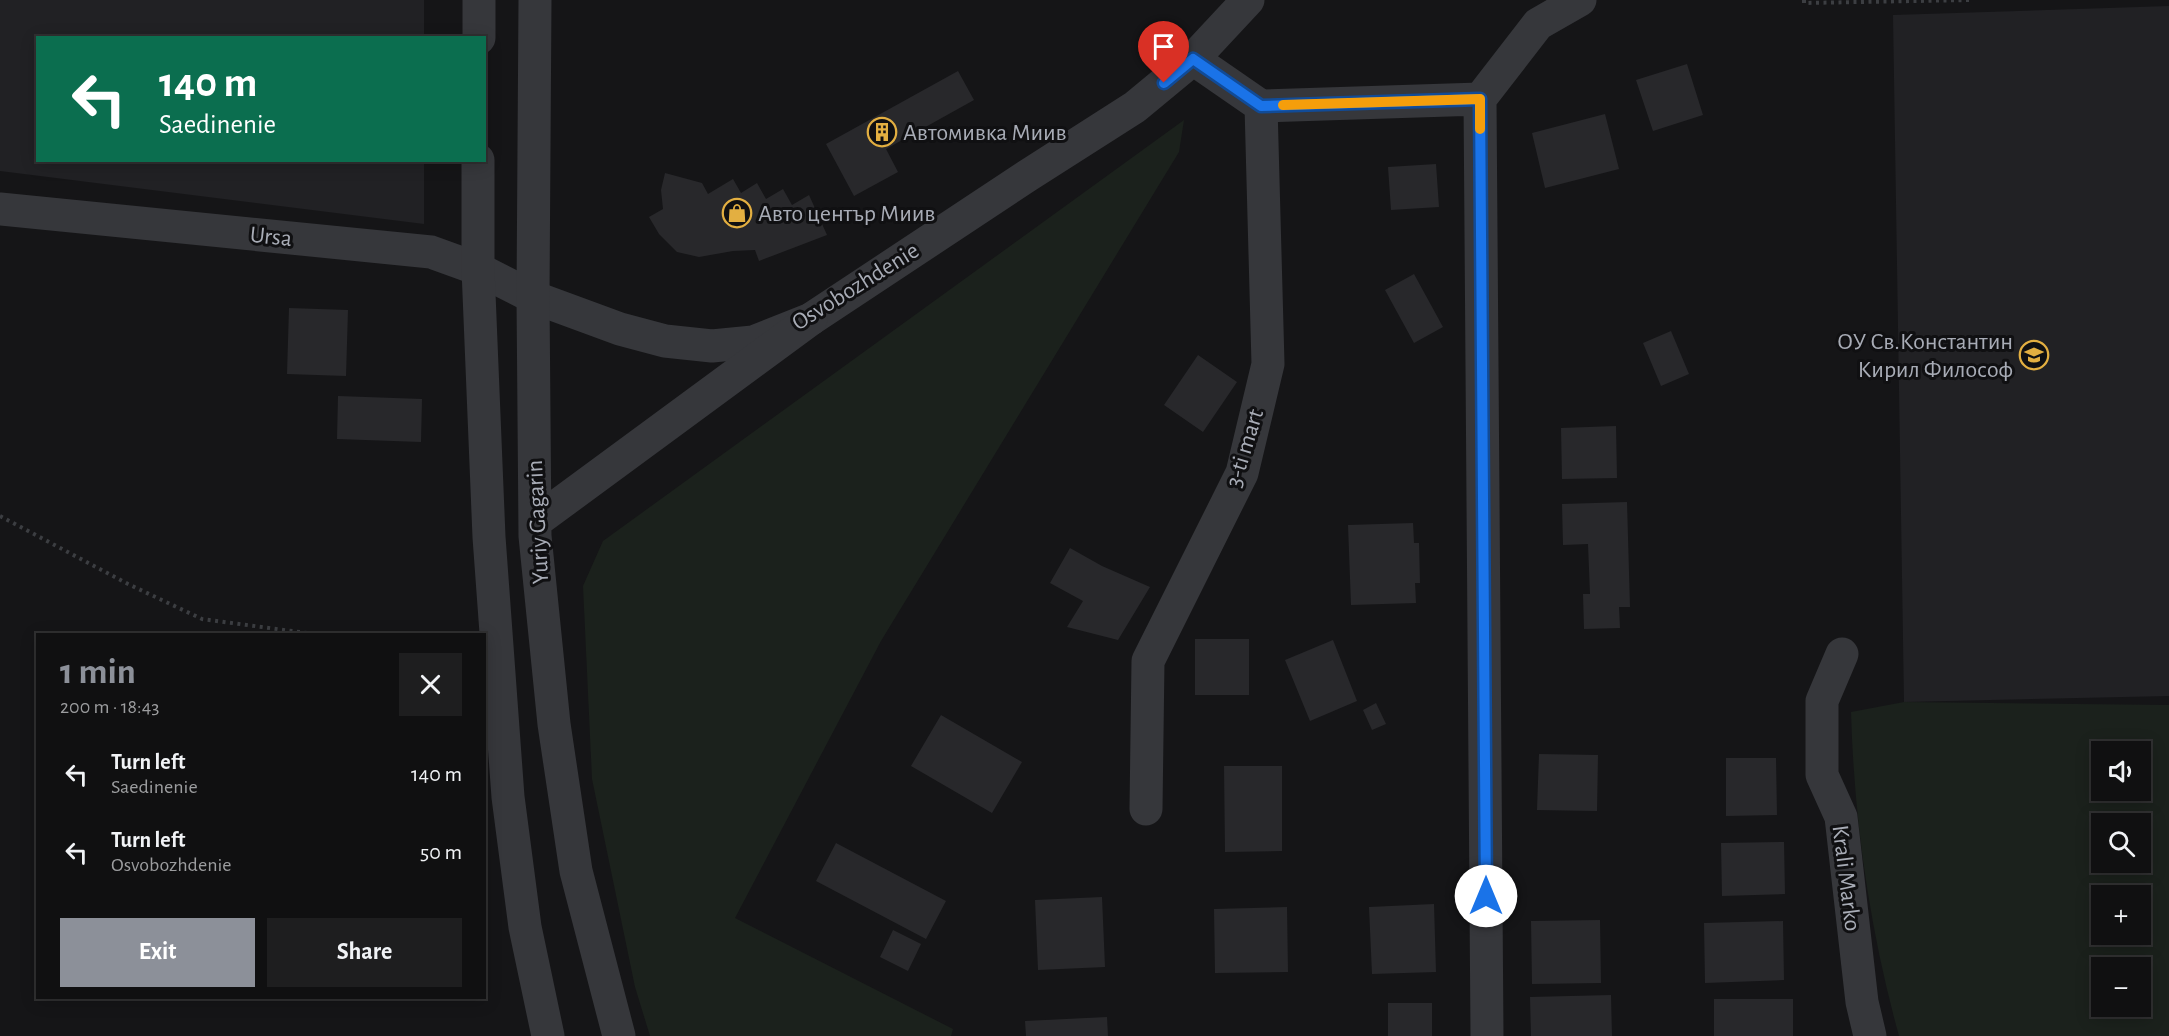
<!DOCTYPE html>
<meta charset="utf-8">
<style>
:root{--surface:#101011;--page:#1e1e1f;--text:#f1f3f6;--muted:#9c9d9f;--line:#303031;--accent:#8c9099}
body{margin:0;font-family:"Alegreya Sans",sans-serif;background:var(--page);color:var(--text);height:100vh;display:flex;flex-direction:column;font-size:22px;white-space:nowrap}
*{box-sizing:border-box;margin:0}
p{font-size:20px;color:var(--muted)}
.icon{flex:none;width:33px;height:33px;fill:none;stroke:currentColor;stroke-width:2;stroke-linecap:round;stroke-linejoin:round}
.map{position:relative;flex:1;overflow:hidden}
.side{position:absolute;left:36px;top:633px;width:450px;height:366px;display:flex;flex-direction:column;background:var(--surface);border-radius:0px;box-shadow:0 3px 15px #0003,0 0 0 2px var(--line)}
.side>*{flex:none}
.banner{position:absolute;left:36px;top:36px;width:450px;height:126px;border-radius:0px;box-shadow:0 3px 15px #0003,0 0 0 2px var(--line);background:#0b6e4f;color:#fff;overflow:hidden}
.tools{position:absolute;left:2091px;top:741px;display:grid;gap:12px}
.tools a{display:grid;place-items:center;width:60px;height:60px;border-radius:0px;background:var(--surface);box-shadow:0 3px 15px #0003,0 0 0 2px var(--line);font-size:30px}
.pin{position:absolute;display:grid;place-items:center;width:51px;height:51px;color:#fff;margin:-62px -26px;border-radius:50% 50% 50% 0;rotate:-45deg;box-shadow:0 0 6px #0007}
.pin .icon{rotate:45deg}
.me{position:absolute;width:66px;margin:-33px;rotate:0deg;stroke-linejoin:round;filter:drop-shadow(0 0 4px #0008)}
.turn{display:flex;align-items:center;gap:21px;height:126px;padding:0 24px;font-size:27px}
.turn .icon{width:78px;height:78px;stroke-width:2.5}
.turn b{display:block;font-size:42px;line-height:51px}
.round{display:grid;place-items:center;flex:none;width:63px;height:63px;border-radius:0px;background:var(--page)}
.overview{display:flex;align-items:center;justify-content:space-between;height:102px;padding:0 24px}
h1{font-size:36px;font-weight:700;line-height:45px;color:var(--accent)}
.action{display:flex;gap:12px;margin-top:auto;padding:12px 24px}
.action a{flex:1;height:69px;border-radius:0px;background:var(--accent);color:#fff;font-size:24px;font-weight:700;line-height:69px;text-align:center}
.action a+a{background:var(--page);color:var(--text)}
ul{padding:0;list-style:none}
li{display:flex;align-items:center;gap:18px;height:78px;padding:0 24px}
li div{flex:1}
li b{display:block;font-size:22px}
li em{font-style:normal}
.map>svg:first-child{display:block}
</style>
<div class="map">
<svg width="2169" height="1036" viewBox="0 0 2169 1036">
<rect width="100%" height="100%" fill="#151517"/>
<path fill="#212124" d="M 0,0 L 424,0 L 424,37 L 38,38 L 38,160 L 424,161 L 424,224 L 0,171 Z
M 2169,6 L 2169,696 L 1904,702 L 1893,15 Z"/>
<path fill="#1b211c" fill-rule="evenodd" d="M 1184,120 L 1179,152 L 881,641 L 735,918 L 953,1029 L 951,1036 L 650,1036 L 635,987 L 592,779 L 583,586 L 603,541 Z
M 1904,702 L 2169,705 L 2169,1036 L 1899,1036 C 1870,931 1854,821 1851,712 ZM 2102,752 L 2140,752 L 2140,790 L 2102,790 ZM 2102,824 L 2140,824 L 2140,862 L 2102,862 ZM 2102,896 L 2140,896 L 2140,934 L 2102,934 ZM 2102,968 L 2140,968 L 2140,1006 L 2102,1006 Z"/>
<path fill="#28282b" d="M 1687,64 L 1703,115 L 1653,131 L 1636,80 Z
M 958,71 L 974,100 L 886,149 L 898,172 L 854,196 L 826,144 Z
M 1605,114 L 1619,169 L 1545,188 L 1532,133 Z
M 1436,164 L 1439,207 L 1391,210 L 1388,167 Z
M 665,173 L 702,183 L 708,194 L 733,179 L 741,193 L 757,183 L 766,199 L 783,189 L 792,205 L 809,195 L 827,235 L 759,261 L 755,250 L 733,251 L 699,257 L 677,252 L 659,234 L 649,217 L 663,209 L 661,190 Z
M 1414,274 L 1443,327 L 1414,343 L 1385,290 Z
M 289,308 L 348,310 L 346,376 L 287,374 Z
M 1671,331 L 1689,374 L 1661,386 L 1643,343 Z
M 1198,355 L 1237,382 L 1203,432 L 1164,405 Z
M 338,396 L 422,399 L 421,442 L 337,439 Z
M 1616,426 L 1617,478 L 1562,479 L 1561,428 Z
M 1627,502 L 1630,607 L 1619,607 L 1620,628 L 1584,629 L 1583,594 L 1590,594 L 1588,544 L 1563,545 L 1562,504 Z
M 1413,523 L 1414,543 L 1419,543 L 1420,583 L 1415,583 L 1416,603 L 1351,605 L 1348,525 Z
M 1070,548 L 1102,566 L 1150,587 L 1118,640 L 1067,627 L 1083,601 L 1050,583 Z
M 1195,639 L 1249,639 L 1249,695 L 1195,695 Z
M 1333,640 L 1357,701 L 1310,721 L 1285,660 Z
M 1376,703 L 1386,724 L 1372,730 L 1363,710 Z
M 941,715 L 1022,762 L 992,813 L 911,766 Z
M 1539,754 L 1598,755 L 1597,811 L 1537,810 Z
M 1726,758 L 1776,758 L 1777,815 L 1726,816 Z
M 1224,766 L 1282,766 L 1282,851 L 1225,852 Z
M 1784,842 L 1785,894 L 1722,896 L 1721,843 Z
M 836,843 L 946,901 L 926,939 L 816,881 Z
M 1102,897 L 1105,967 L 1038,970 L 1035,900 Z
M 1434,904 L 1436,972 L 1372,974 L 1369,907 Z
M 1287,907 L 1288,972 L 1215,973 L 1214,909 Z
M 1600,920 L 1601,983 L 1532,984 L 1531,921 Z
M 1783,921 L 1784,980 L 1705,983 L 1704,923 Z
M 893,930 L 921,944 L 908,971 L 880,957 Z
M 1611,995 L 1612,1036 L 1531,1036 L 1530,997 Z
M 1714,999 L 1793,999 L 1793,1036 L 1714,1036 Z
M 1388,1003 L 1432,1003 L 1432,1036 L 1388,1036 Z
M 1107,1017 L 1108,1036 L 1026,1036 L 1025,1021 Z"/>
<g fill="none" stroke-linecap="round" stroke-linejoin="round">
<path stroke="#3c3e42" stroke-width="4" stroke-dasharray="3 4.5" stroke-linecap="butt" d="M 1804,0 L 1804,3 L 1970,0
M 0,516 L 128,584 L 202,619 L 314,634"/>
<path stroke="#36373b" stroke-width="33" d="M 1193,59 L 1261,106 L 1480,99 L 1487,1036
M 1480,99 L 1538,24 L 1580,0
M 0,209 L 431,252 L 478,269 L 533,297 L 620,329 L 665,341 L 712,346 L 753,342 L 811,319 L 1027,176 L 1135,107 L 1193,59 L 1248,0
M 1842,654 L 1822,701 L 1822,775 L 1841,817 L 1862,1002 L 1870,1036
M 1146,809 L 1148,661 L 1242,473 L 1268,364 L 1261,106"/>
<path stroke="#36373b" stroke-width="33" d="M 535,0 L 533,297 L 535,536 L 554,724 L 576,871 L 619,1036
M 479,38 L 479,0
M 478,160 L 478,269 L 489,537 L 508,797 L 525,927 L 548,1036
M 535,522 L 811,319"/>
</g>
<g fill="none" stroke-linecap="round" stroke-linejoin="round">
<g stroke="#114b97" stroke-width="15">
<path id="route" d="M 1164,83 L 1193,59 L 1261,106 L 1480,99 L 1486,896"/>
</g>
<use href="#route" stroke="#1a73e8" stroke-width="10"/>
<path stroke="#f59e0b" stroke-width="10" d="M 1283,105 L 1480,99 L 1480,129"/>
</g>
<defs>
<g id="building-ring" transform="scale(1.5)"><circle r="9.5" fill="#101012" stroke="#e3af41" stroke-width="1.5"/><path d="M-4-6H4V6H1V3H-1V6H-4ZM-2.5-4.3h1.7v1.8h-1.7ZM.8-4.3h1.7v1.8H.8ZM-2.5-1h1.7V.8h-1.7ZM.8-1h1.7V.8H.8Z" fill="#e3af41"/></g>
<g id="shop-ring" transform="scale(1.5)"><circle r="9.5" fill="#101012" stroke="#e3af41" stroke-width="1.5"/><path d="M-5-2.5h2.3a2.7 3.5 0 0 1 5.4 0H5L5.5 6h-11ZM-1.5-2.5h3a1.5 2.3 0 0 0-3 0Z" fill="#e3af41"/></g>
<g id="school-ring" transform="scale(1.5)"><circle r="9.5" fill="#101012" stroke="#e3af41" stroke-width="1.5"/><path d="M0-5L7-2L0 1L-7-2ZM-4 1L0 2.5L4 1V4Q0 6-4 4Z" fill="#e3af41"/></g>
</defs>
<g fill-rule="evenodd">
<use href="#building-ring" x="882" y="132"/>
<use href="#shop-ring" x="737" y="213"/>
<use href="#school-ring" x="2034" y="355"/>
</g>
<g text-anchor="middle" stroke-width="6" stroke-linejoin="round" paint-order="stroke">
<g font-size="24" fill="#a8acb6" stroke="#101012" text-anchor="start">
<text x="903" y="140">Автомивка Миив</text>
<text x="758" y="221">Авто център Миив</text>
<text x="2013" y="349" text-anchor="end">ОУ Св.Константин<tspan x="2013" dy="28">Кирил Философ</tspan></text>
</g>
<g font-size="24" fill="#a8acb6" stroke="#101012">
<text transform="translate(271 236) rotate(6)" y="8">Ursa</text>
<text transform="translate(855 286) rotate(-32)" y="8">Osvobozhdenie</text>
<text transform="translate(1244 448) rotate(-73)" y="8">3-ti mart</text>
<text transform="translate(537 522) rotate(-93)" y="8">Yuriy Gagarin</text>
<text transform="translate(1847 878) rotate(83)" y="8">Krali Marko</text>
</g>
</g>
</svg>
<div class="tools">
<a><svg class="icon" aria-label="sound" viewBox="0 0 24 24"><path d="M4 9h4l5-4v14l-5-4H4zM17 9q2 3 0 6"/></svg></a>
<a><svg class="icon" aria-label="search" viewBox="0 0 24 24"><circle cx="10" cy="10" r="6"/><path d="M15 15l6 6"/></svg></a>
<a>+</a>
<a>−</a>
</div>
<div class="pin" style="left:1164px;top:83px;background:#d93025"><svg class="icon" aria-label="arrive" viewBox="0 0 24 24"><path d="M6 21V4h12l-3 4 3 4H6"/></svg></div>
<svg class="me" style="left:1486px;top:896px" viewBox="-20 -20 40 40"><circle r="19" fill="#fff"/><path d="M0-13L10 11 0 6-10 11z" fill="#1a73e8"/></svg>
<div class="banner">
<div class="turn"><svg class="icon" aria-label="left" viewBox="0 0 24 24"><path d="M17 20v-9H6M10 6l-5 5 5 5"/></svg><div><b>140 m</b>Saedinenie</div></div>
</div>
<section class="side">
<div class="overview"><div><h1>1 min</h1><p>200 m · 18:43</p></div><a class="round"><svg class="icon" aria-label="close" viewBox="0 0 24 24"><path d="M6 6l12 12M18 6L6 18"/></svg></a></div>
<ul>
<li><svg class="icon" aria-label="left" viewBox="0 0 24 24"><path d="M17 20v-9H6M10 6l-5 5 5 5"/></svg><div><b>Turn left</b><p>Saedinenie</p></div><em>140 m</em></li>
<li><svg class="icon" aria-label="left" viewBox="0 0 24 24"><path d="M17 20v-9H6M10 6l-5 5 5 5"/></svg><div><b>Turn left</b><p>Osvobozhdenie</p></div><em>50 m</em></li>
</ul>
<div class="action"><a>Exit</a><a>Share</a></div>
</section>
</div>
